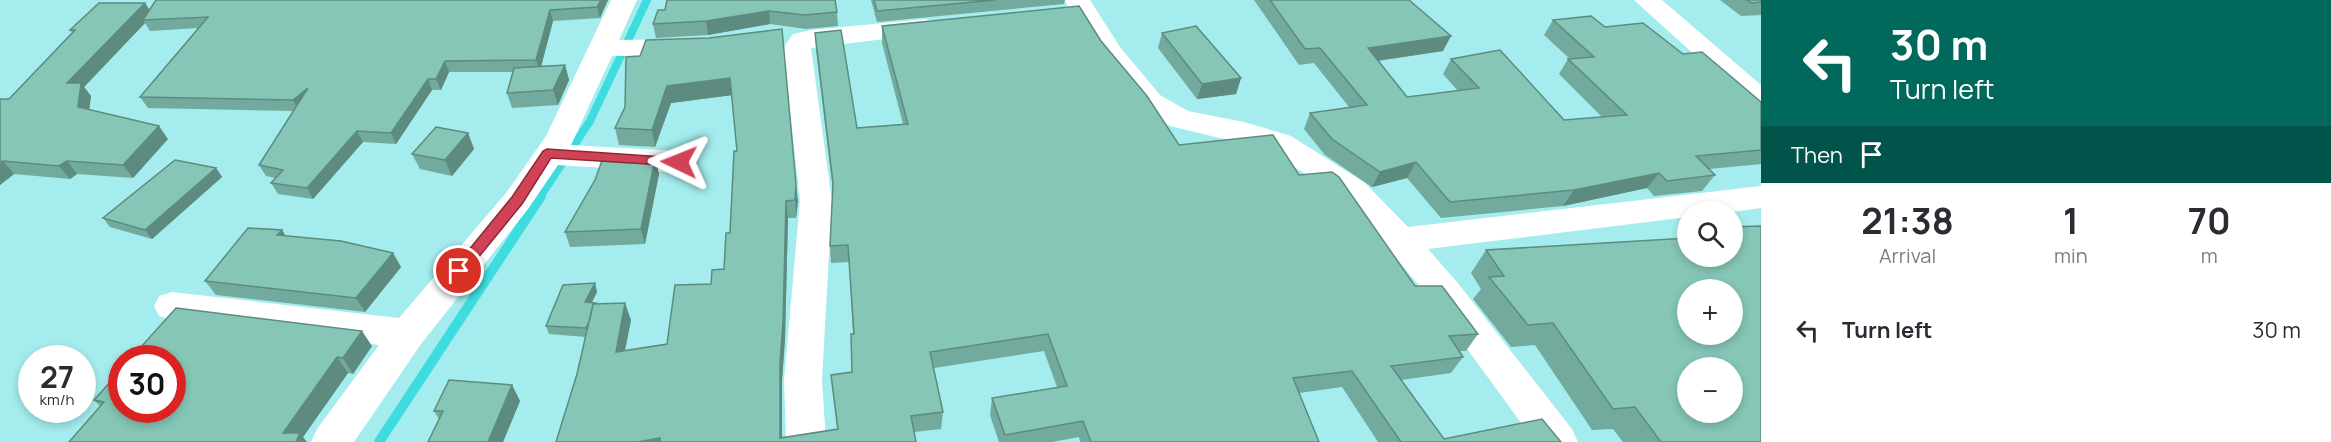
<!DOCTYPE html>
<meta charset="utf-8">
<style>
:root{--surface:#fff;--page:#f7f7f7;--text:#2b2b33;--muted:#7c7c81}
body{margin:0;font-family:Manrope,sans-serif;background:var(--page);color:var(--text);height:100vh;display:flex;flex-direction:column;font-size:22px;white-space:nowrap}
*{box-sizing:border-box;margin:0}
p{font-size:20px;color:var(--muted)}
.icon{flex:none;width:33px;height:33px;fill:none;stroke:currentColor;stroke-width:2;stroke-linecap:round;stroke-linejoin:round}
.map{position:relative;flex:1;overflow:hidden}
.details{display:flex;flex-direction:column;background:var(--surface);width:570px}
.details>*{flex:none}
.top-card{background:#00695c;color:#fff;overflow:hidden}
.buttons{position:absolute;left:1677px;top:201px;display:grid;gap:12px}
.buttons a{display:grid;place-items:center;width:66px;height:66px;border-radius:50%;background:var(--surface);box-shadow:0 3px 9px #0003;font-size:30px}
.speed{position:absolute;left:18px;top:345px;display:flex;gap:12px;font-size:30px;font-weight:700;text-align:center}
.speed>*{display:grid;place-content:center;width:78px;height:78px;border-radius:50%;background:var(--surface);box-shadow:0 3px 9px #0003;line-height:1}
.speed small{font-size:15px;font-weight:400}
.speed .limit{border:9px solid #d22;background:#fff;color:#111}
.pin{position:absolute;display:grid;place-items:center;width:51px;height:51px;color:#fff;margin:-26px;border:3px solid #fff;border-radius:50%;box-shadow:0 2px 6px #0007}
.me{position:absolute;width:66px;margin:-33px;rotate:272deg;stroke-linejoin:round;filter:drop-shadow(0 0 4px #0008)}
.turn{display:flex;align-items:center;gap:21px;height:126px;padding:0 30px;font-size:27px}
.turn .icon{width:78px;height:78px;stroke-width:2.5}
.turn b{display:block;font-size:42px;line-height:51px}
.then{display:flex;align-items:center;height:57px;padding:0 30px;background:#0003;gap:12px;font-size:22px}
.eta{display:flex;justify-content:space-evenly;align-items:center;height:102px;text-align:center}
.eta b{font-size:36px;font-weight:700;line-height:42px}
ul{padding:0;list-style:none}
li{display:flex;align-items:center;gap:18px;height:90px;padding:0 30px}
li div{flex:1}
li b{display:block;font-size:22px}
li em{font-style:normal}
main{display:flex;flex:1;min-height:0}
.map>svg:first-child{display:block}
</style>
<main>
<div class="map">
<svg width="1761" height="442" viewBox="0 0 1761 442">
<rect width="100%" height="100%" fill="#a4eced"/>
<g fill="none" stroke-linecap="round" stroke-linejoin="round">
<path stroke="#3fdcdf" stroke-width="8" d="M 540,197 L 590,121 L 647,0"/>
<path stroke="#3fdcdf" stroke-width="10" d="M 379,442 L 541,196"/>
<path fill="#fff" fill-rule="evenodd" d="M 611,0 L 637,0 L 619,40 L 686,39 L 696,41 L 700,47 L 696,53 L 686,55 L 612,56 L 571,145 L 679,151 L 690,155 L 695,162 L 690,169 L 679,173 L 558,165 L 528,209 L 421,344 L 354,442 L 311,442 L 317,429 L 379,345 L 172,320 L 159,316 L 154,306 L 159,296 L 172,292 L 399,318 L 506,193 L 546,136 Z
M 1064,0 L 1090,0 L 1120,47 L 1160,95 L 1188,111 L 1244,122 L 1291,136 L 1365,183 L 1408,227 L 1761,186 L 1761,208 L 1732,212 L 1688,212 L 1688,217 L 1428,249 L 1457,282 L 1572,429 L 1578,442 L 1535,442 L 1433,302 L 1362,218 L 1343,199 L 1269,150 L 1170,126 L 1140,109 L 1099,57 Z
M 925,19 L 934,21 L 938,27 L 934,33 L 811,48 L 832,201 L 822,380 L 826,442 L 786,442 L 784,380 L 800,201 L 783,48 L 793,34 L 811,30 Z"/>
<path fill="#fff" fill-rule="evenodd" d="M 1634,0 L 1662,0 L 1761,85 L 1761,109 L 1751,106 Z"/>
</g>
<path fill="#72aa9d" d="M 156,0 L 608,0 L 600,18 L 553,21 L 541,66 L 565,65 L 569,80 L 558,105 L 512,108 L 507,93 L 513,72 L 449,72 L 441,90 L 432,90 L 396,144 L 363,142 L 313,199 L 278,194 L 271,183 L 275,178 L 266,176 L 259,165 L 293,111 L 148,108 L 140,97 L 198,28 L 150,31 L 145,23 L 84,87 L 91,96 L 89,110 L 168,139 L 133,178 L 77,174 L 70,179 L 14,174 L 0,185 L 9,99 L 72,33 L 70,30 L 145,3 L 149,10 Z
M 667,0 L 837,12 L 838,26 L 806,29 L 770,24 L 708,35 L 656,38 L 653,24 L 665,10 Z
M 871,0 L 1065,0 L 1064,4 L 877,22 Z
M 1254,0 L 1409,0 L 1443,51 L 1378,61 L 1407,97 L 1458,91 L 1443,74 L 1451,59 L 1564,120 L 1602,117 L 1559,74 L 1568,59 L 1570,59 L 1544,35 L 1553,20 L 1605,27 L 1683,54 L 1761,102 L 1761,164 L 1709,169 L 1715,175 L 1702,191 L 1654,196 L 1647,188 L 1563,206 L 1441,218 L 1407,178 L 1372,187 L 1325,155 L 1304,129 L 1310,113 L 1349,107 L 1314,63 L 1299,65 Z
M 1720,0 L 1761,0 L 1761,15 L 1741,16 Z
M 882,26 L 1101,41 L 1179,145 L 1299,175 L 1415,286 L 1478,334 L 1466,351 L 1460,351 L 1463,357 L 1451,373 L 1401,380 L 1444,439 L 1561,442 L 1378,442 L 1342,387 L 1299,393 L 1319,442 L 1080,442 L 1079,437 L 1052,442 L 999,442 L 990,415 L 992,398 L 1057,387 L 1044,351 L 934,368 L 943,412 L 941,429 L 914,432 L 916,442 L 556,442 L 577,374 L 586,337 L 549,334 L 546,326 L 595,283 L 597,292 L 592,302 L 631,320 L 625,351 L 667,344 L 711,284 L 724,269 L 730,233 L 737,151 L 732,95 L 671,103 L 655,147 L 619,145 L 615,128 L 625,107 L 640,56 L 709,38 L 798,201 L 796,218 L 788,218 L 785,339 L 782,380 L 782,438 L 837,429 L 831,375 L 852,372 L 853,334 L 849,262 L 831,263 L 830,246 L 833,191 L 816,50 L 815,33 L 857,128 L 903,124 L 882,43 Z
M 1162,33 L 1241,78 L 1236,94 L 1197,99 L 1158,48 Z
M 468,133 L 474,149 L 452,176 L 420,169 L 412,154 Z
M 655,159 L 659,174 L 645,244 L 570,247 L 565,232 Z
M 216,168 L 222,177 L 152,239 L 110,227 L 103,218 Z
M 286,236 L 393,253 L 401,267 L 365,312 L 216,295 L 205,281 Z
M 1486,250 L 1761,442 L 1623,442 L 1613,429 L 1592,430 L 1535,345 L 1511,347 L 1473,299 L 1481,289 L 1471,273 Z
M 372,346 L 353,374 L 348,373 L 303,437 L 100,406 L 94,400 Z
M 512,385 L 520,401 L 503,442 L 428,442 L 439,419 L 434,411 Z"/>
<path fill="#5d8b7f" d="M 601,0 L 608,0 L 600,18 L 597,7 Z
M 145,3 L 153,15 L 143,20 L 145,23 L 84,87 L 91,96 L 88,120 L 78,107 L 67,83 Z
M 550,10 L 553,21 L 540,71 L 536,60 Z
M 769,11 L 770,24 L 708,35 L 706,21 Z
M 1451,36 L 1443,51 L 1361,63 L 1368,48 Z
M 445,61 L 449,72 L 441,90 L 436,79 Z
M 565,65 L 569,80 L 558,105 L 553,90 Z
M 730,78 L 733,95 L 671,103 L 655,147 L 652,130 L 667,86 Z
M 1241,78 L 1236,94 L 1197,99 L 1202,84 Z
M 428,79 L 432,90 L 396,144 L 391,133 Z
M 308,88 L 299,112 L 293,100 Z
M 159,126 L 168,139 L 133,178 L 123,165 Z
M 357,131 L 363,142 L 313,199 L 307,188 Z
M 468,133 L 474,149 L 452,176 L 445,160 Z
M 655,159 L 659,174 L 645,244 L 641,229 Z
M 3,161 L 14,174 L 0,185 L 0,163 Z
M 67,161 L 77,174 L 70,179 L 59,166 Z
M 1416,162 L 1407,178 L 1372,187 L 1380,172 Z
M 216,168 L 222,177 L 152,239 L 145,230 Z
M 1659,173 L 1647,188 L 1563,206 L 1574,190 Z
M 796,184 L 798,201 L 796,218 L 795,200 Z
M 786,201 L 788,218 L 785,339 L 782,380 L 782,442 L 780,438 L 780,363 Z
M 282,230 L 291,244 L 277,235 Z
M 393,253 L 401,267 L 365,312 L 356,298 Z
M 595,283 L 597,292 L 588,310 L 585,302 Z
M 625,303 L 631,320 L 621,369 L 616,352 Z
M 362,331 L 372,346 L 353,374 L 343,358 Z
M 337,357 L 348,373 L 303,437 L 307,442 L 290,442 L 283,433 Z
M 512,385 L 520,401 L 503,442 L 488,442 Z
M 660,438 L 661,442 L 638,442 Z"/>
<path fill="#85c6b6" stroke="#5d8b7f" stroke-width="1.5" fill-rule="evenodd" d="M 156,0 L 601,0 L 597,7 L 550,10 L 536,60 L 445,61 L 436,79 L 428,79 L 391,133 L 357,131 L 307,188 L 271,183 L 283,170 L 259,165 L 308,88 L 293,100 L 140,97 L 208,17 L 143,20 Z
M 667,0 L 835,0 L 837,12 L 805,15 L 769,11 L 706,21 L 653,24 L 658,10 L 665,10 Z
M 874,0 L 995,0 L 877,11 Z
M 1270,0 L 1409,0 L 1451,36 L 1368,48 L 1407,97 L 1479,88 L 1451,59 L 1500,50 L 1564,120 L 1627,115 L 1568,59 L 1594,57 L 1553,20 L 1591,16 L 1605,27 L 1643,23 L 1683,54 L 1702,52 L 1761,102 L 1761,150 L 1696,156 L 1715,175 L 1667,181 L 1659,173 L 1574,190 L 1450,202 L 1416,162 L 1380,172 L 1332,139 L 1310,113 L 1367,105 L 1320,48 L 1305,49 Z
M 1747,0 L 1761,0 L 1761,2 L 1751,3 Z
M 99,3 L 145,3 L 67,83 L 81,83 L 78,107 L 159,126 L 123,165 L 67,161 L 59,166 L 3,161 L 0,163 L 0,99 L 9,99 L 75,30 L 70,30 Z
M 1079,6 L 1101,41 L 1147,96 L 1179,145 L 1273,135 L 1299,175 L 1332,172 L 1339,177 L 1415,286 L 1442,286 L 1478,334 L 1449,336 L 1463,357 L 1391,366 L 1444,439 L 1542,419 L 1561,442 L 1401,442 L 1352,371 L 1293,378 L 1319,442 L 1091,442 L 1083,421 L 1005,435 L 992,398 L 1067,386 L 1048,334 L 930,352 L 943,412 L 911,416 L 916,442 L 660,442 L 660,438 L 638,442 L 556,442 L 577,374 L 593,304 L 625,303 L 616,352 L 667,344 L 675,285 L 711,284 L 712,270 L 724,269 L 726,233 L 730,233 L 734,151 L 737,151 L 730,78 L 667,86 L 652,130 L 615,128 L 625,107 L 626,57 L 640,56 L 646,40 L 709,38 L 782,29 L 796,184 L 795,200 L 786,201 L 783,322 L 780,363 L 780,438 L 838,429 L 831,375 L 852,372 L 851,334 L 854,334 L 848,245 L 830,246 L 833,183 L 815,33 L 841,30 L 857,128 L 908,124 L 882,26 Z
M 1196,26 L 1241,78 L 1202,84 L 1162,33 Z
M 565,65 L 553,90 L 507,93 L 514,68 Z
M 436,127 L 468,133 L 445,160 L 412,154 Z
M 604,155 L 655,159 L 641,229 L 565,232 L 595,180 Z
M 175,160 L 216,168 L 145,230 L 103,218 Z
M 1761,226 L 1761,442 L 1661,442 L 1635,407 L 1613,409 L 1553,323 L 1528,325 L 1489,277 L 1504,276 L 1486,250 L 1688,238 L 1688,256 L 1732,256 L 1732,227 ZM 1688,290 L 1732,290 L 1732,334 L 1688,334 ZM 1688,368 L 1732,368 L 1732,412 L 1688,412 Z
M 248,228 L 282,230 L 277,235 L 341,241 L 393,253 L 356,298 L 205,281 Z
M 595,283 L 585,302 L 596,303 L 595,304 L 593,304 L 590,319 L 586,328 L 546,326 L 563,285 Z
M 176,308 L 362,331 L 343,358 L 337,357 L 283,433 L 300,433 L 296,442 L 69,442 L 104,402 L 94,400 L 122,369 L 122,410 L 172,410 L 172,358 L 131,358 Z
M 449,380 L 512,385 L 488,442 L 428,442 L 443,411 L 434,411 Z"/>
<path fill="#d24256" stroke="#882b38" stroke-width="1.5" d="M 547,149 L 679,158 L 685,162 L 679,166 L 551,158 L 522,204 L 464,275 L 454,275 L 454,268 L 512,197 L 543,151 Z"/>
</svg>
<div class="buttons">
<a><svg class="icon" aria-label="search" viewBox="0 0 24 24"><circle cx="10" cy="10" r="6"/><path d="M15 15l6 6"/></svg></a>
<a>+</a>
<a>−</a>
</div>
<div class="speed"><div>27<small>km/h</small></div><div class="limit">30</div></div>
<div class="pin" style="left:459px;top:271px;background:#d93025"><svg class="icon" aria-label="arrive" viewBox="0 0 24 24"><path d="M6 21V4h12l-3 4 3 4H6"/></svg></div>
<svg class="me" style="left:679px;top:162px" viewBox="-20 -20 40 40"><path d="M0-17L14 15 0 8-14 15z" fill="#d24256" stroke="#fff" stroke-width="4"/></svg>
</div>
<section class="details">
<div class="top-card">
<div class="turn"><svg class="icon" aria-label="left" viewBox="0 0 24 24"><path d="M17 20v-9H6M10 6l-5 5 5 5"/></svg><div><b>30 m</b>Turn left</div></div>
<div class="then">Then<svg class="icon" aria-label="arrive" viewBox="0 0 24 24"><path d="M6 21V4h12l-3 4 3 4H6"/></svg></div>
</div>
<div class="eta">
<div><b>21:38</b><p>Arrival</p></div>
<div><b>1</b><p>min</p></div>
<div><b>70</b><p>m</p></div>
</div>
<ul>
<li><svg class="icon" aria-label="left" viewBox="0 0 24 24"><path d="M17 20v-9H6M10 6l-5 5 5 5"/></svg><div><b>Turn left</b></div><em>30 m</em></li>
</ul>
</section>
</main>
